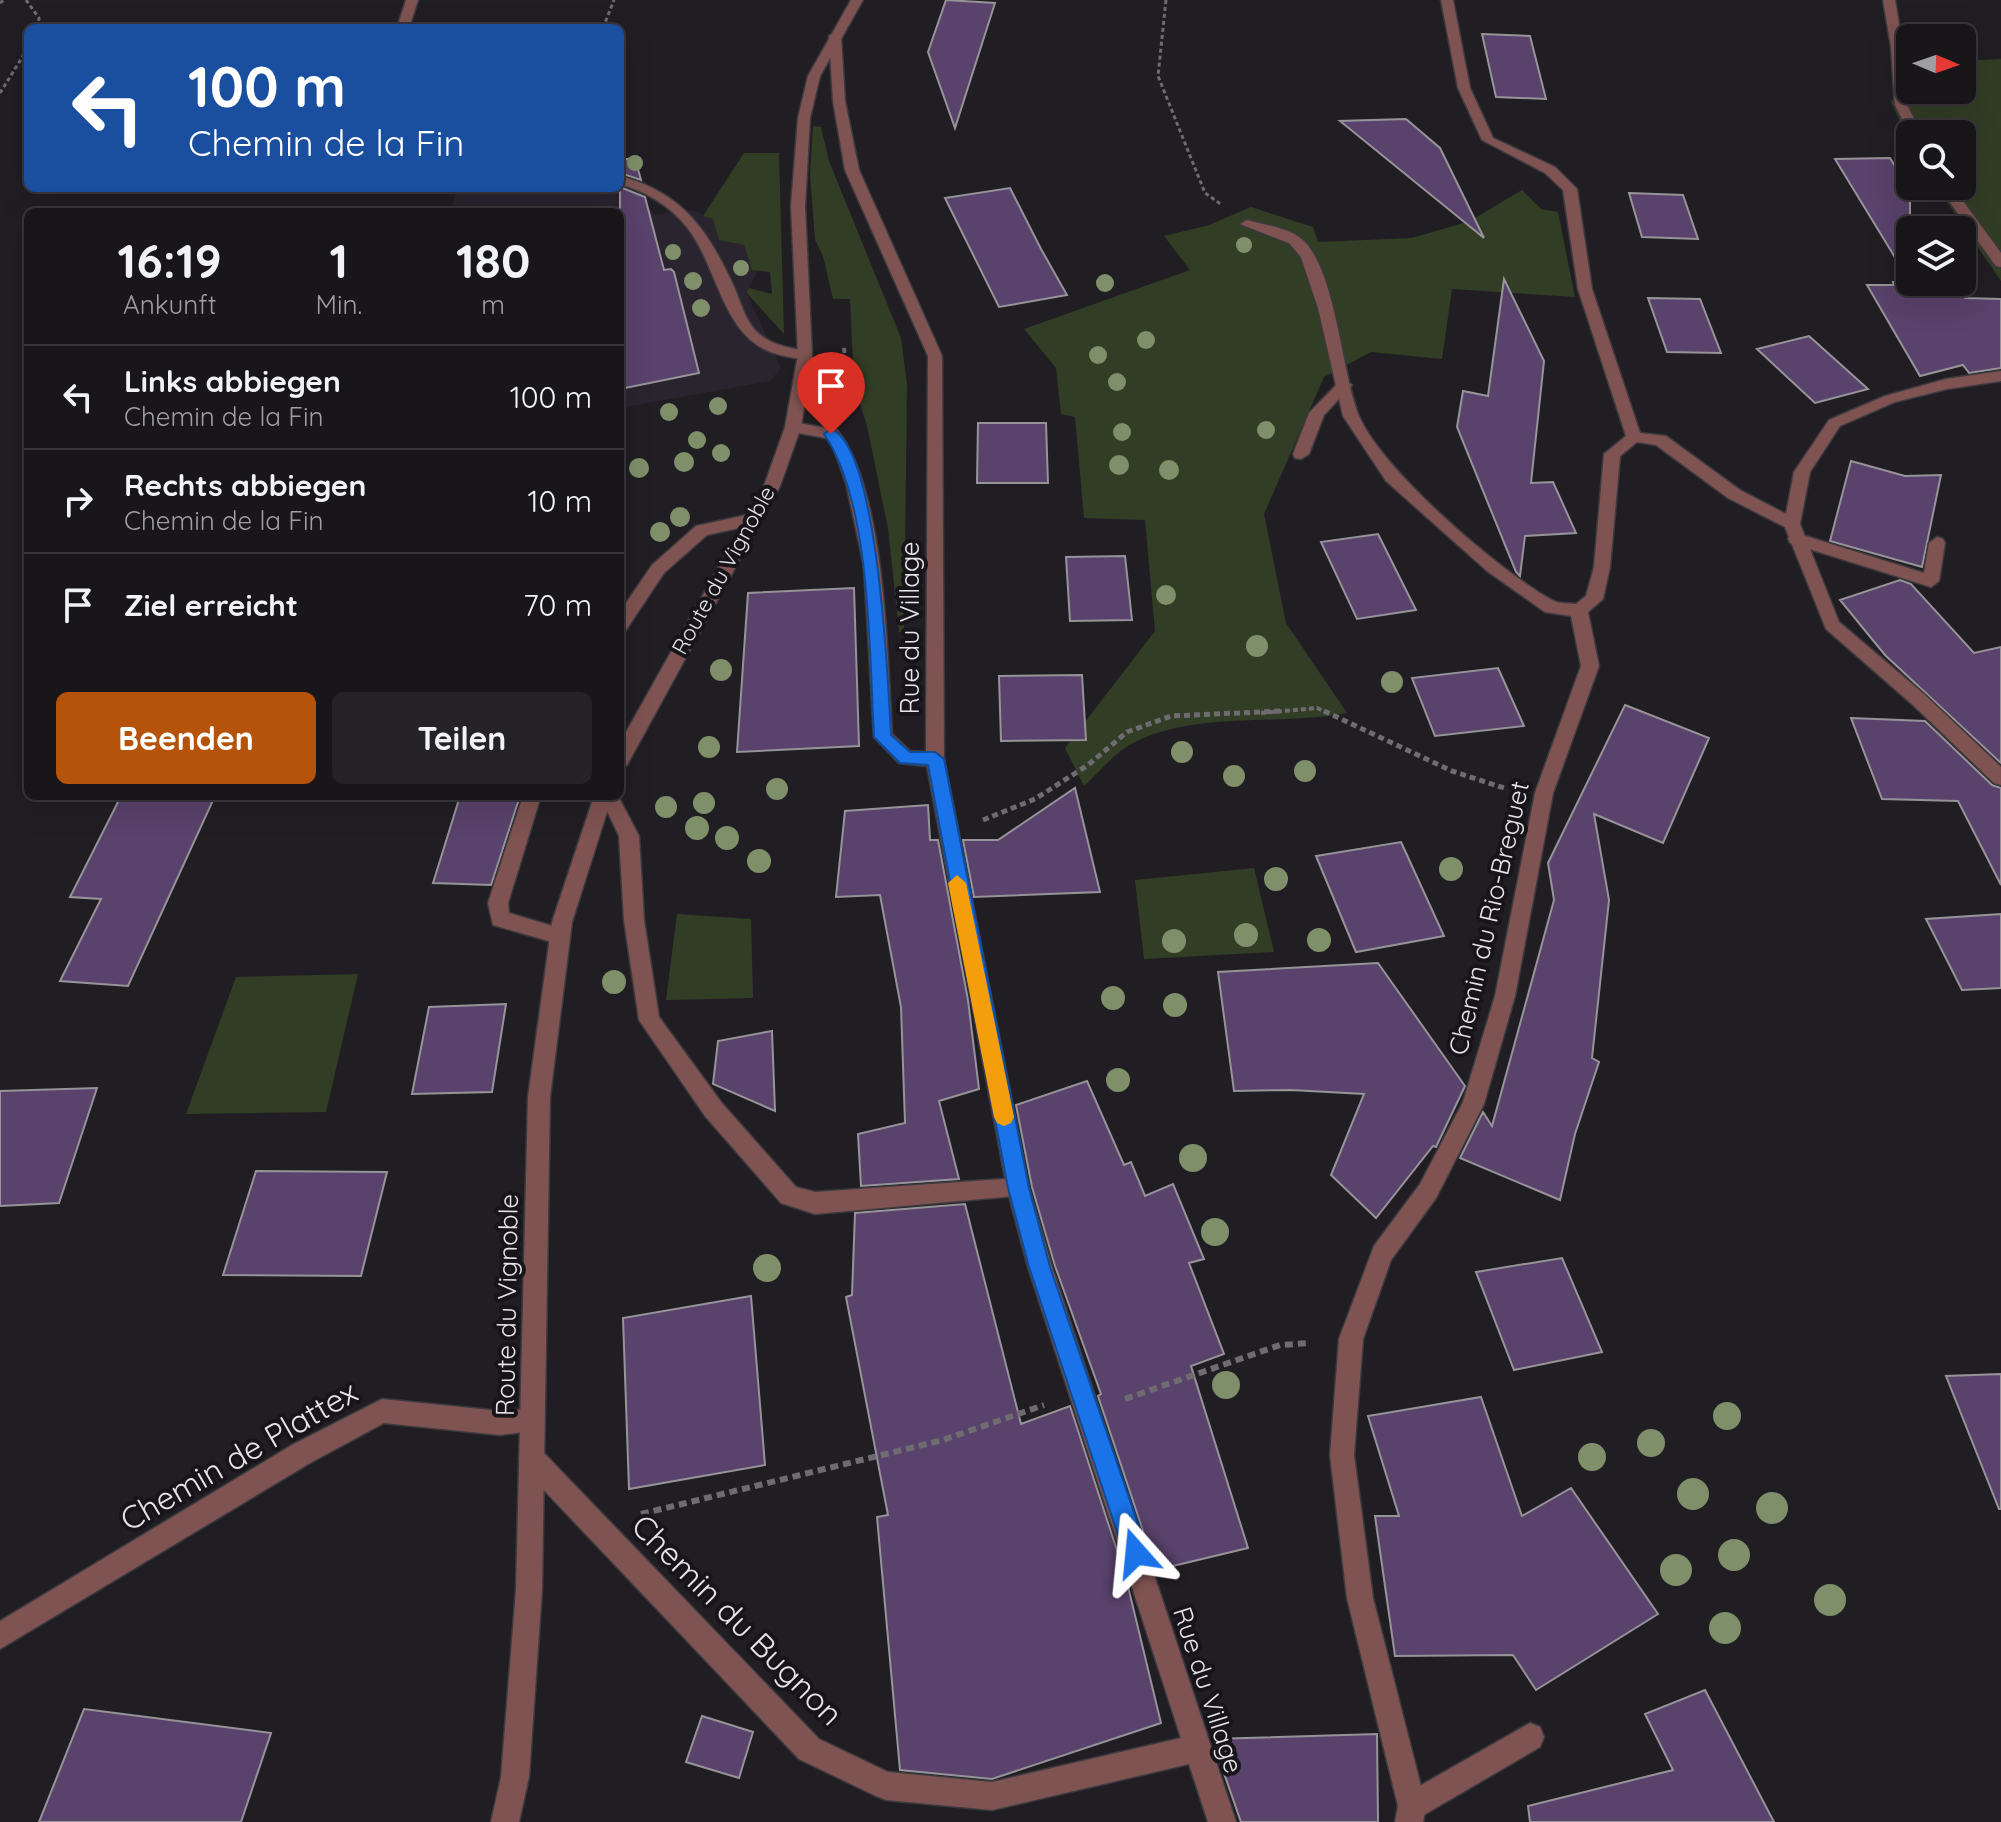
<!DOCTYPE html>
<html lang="de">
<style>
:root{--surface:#19161a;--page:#262327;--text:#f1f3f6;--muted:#9f9fa2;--line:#373539;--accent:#b45309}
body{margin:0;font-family:Quicksand,sans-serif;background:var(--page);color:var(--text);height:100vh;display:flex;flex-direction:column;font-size:30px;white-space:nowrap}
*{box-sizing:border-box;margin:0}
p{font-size:26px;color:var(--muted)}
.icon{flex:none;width:44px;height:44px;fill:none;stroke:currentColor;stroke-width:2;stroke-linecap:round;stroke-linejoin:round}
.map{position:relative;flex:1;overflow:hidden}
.drawer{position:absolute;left:24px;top:208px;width:600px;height:592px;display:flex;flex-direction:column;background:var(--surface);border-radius:12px;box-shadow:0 8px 32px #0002,0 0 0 2px var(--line)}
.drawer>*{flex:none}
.guide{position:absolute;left:24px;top:24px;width:600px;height:168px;border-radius:12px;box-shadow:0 8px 32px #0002,0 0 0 2px var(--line);background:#1a4fa0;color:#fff;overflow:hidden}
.needle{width:52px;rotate:92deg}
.tools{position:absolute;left:1896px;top:24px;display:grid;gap:16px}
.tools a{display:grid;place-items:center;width:80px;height:80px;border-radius:12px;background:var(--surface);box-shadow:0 8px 32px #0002,0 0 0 2px var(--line);font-size:40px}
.pin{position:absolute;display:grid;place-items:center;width:68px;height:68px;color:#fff;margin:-82px -34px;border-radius:50% 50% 50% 0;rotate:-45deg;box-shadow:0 0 8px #0007}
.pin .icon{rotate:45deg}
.me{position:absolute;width:88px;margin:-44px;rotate:342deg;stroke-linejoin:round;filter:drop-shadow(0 0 6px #0008)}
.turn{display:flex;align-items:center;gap:28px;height:168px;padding:0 32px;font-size:36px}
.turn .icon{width:104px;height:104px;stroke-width:2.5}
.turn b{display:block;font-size:56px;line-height:68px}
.eta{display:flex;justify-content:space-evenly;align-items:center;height:136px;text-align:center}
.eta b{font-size:48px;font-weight:700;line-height:56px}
.primary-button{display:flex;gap:16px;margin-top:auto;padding:16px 32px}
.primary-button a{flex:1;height:92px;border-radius:12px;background:var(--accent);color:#fff;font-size:32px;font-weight:700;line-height:92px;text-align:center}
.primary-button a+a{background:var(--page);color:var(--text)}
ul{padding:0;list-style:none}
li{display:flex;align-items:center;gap:24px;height:104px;padding:0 32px;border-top:2px solid var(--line)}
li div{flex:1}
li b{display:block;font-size:30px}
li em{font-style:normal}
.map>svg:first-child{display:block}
</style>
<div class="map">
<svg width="2001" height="1822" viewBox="0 0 2001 1822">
<rect width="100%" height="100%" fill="#211e23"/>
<path fill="#2a242f" d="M 456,188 L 614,188 L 629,193 L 656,215 L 692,210 L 713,219 L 744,245 L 752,270 L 759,270 L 746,292 L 781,368 L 770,381 L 620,408 L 620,212 L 452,212 Z"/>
<path fill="#323d25" d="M 2001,59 L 2001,281 L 1936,186 L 1962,186 L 1962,134 L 1910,134 L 1910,143 L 1891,102 L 1910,70 L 1910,90 L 1962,90 L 1962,61 Z
M 813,126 L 821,127 L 829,161 L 901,338 L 907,385 L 904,633 L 899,632 L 888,528 L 867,426 L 854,385 L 850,299 L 833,299 L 823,256 L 815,240 L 810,174 Z
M 744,153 L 779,153 L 784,334 L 746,292 L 749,288 L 772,294 L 770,272 L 752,270 L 744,245 L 719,240 L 713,219 L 703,216 Z
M 1522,190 L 1541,209 L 1558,212 L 1575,297 L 1452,289 L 1442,359 L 1371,352 L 1324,377 L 1264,514 L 1286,623 L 1347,713 C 1280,726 1196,711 1135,742 C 1116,751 1099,772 1084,786 L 1065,748 L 1155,631 L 1145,520 L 1084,518 L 1075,417 L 1061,414 L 1056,368 L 1024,329 L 1190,270 L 1164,236 L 1209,225 L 1251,207 L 1313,227 L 1318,242 L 1412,238 L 1470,221 Z
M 1254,868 L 1274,952 L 1144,959 L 1135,880 Z
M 677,914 L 751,919 L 753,998 L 666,1000 Z
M 358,974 L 326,1112 L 186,1114 L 236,977 Z"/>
<path fill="#59426b" stroke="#969399" stroke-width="2" d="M 946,0 L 995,3 L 955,128 L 928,52 Z
M 1482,34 L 1530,36 L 1546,99 L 1496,97 Z
M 1406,119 L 1440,148 L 1484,238 L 1340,121 Z
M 635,158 L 641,180 L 620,173 L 620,160 Z
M 1890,158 L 1910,190 L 1910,282 L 1835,159 Z
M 620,187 L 645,197 L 664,270 L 671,269 L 674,272 L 699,373 L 620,389 Z
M 1010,188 L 1041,249 L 1067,295 L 999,307 L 945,198 Z
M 1629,193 L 1683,195 L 1698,239 L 1642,237 Z
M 1504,279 L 1544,361 L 1531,483 L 1553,482 L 1576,533 L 1525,536 L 1520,576 L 1516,572 L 1457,427 L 1463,391 L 1488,396 Z
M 1893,282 L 1954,282 L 1965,298 L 2001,299 L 2001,368 L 1969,373 L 1963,365 L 1920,376 L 1867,285 L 1894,285 Z
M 1648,298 L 1700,299 L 1721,353 L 1667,352 Z
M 1809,336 L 1868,389 L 1815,403 L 1757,349 Z
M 978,423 L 1046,423 L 1048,483 L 977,483 Z
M 1851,461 L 1905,476 L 1941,475 L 1922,567 L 1830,541 Z
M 1378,534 L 1416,610 L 1357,619 L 1321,542 Z
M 1125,556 L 1132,620 L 1070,621 L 1066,557 Z
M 1900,580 L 1911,584 L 1974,653 L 2001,647 L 2001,763 L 1885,655 L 1840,600 Z
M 854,588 L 859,746 L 737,752 L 748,593 Z
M 1498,668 L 1524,726 L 1435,736 L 1412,678 Z
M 1082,675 L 1086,740 L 1001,741 L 999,676 Z
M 1625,705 L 1709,738 L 1663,843 L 1594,814 L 1609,900 L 1592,1058 L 1599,1062 L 1575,1134 L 1560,1200 L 1460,1158 L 1483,1112 L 1492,1126 L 1554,900 L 1548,863 Z
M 1851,718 L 1925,721 L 1992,785 L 2001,788 L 2001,885 L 1958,801 L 1882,799 Z
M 1075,788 L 1100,892 L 974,897 L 963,840 L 998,840 Z
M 121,796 L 215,796 L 128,986 L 60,981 L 101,899 L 70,897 Z
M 460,796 L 520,796 L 491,885 L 433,883 Z
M 928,805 L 930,840 L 938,840 L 968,1000 L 979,1089 L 939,1101 L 959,1179 L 861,1186 L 858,1134 L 905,1123 L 901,1007 L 880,895 L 836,897 L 845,811 Z
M 1401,842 L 1444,936 L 1356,952 L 1316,856 Z
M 2001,914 L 2001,988 L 1962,990 L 1926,919 Z
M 1378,963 L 1465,1086 L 1436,1147 L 1433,1146 L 1376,1218 L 1331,1175 L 1364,1094 L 1291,1090 L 1234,1091 L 1218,972 Z
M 506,1004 L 492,1092 L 412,1094 L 429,1007 Z
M 772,1031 L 775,1111 L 713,1084 L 718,1041 Z
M 1087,1081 L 1124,1165 L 1131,1162 L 1145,1196 L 1173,1184 L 1204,1259 L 1189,1263 L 1224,1354 L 1191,1366 L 1248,1548 L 1156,1570 L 1098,1396 L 1101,1394 L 1055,1266 L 1032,1187 L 1016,1105 Z
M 97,1088 L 59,1203 L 0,1206 L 0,1091 Z
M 256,1171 L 387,1172 L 361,1276 L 223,1275 Z
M 965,1204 L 1021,1424 L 1070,1406 L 1126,1578 L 1161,1723 L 992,1779 L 900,1770 L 877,1517 L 888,1515 L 846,1297 L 852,1295 L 855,1213 Z
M 1562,1258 L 1602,1352 L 1514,1370 L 1476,1272 Z
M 751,1296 L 765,1465 L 629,1489 L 623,1318 Z
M 2001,1374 L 2001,1509 L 1999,1509 L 1946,1376 Z
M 1481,1397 L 1522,1516 L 1571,1488 L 1658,1614 L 1536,1690 L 1513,1655 L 1395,1656 L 1375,1516 L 1399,1516 L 1368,1416 Z
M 1705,1690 L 1774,1822 L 1530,1822 L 1528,1806 L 1673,1770 L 1645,1714 Z
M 84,1709 L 271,1733 L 241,1822 L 39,1822 Z
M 702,1716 L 753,1732 L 739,1778 L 686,1762 Z
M 1377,1734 L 1378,1822 L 1241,1822 L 1212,1739 Z"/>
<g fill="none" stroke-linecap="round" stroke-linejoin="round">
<g stroke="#3d3a3f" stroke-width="3">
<path id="service" d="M 1344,380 L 1352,385 L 1324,415 L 1309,454 L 1301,459 L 1295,458 L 1293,454 L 1309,413 L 1339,382 Z
M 751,514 L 757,516 L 759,520 L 757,524 L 707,535 L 664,573 L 626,630 L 620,632 L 620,612 L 652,565 L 696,526 Z
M 1796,533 L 1924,573 L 1929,543 L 1937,537 L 1943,539 L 1945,543 L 1939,581 L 1931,587 L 1790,543 L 1788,539 L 1790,535 Z
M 523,796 L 539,796 L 540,799 L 508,903 L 509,913 L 566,930 L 569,936 L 566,942 L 559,944 L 493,925 L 488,903 Z
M 600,796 L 618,796 L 639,836 L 644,920 L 659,1017 L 721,1102 L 796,1187 L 815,1192 L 1018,1178 L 1026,1181 L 1029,1188 L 1026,1195 L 815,1214 L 781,1203 L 705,1116 L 639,1020 L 624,920 L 619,836 Z
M 1530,1723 L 1540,1727 L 1544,1737 L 1540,1747 L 1422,1816 L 1412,1820 L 1402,1816 L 1398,1806 L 1402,1796 Z"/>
</g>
<g stroke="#3d3a3f" stroke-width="3">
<path id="minor" d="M 406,0 L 418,0 L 409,28 L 397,28 Z
M 1441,0 L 1453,0 L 1470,88 L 1493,138 L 1555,167 L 1577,189 L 1592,289 L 1640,433 L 1666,436 L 1740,490 L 1786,514 L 1794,472 L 1829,420 L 1885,396 L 1946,379 L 2001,371 L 2001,381 L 1947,389 L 1895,402 L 1840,426 L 1810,472 L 1800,524 L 1839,622 L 1925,695 L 2001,767 L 2001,785 L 1994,783 L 1913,705 L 1826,629 L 1785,527 L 1728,498 L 1656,445 L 1637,442 L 1620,456 L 1610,567 L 1603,599 L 1588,612 L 1599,666 L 1553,793 L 1515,996 L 1484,1104 L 1436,1198 L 1391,1260 L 1363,1339 L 1354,1455 L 1373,1598 L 1426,1806 L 1423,1822 L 1395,1822 L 1398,1806 L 1347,1598 L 1330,1455 L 1339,1339 L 1374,1246 L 1420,1184 L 1463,1102 L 1495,996 L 1535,793 L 1581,666 L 1571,616 L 1545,612 L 1487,571 L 1386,481 L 1343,416 L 1318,308 L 1301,257 L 1289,243 L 1240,224 L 1247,220 C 1262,224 1286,228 1299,237 C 1336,263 1341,374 1359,416 C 1382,470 1499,571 1552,600 C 1559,604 1568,603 1576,604 L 1586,596 L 1594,567 L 1604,454 L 1626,436 L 1578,289 L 1563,190 L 1545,173 L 1482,140 L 1458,88 Z
M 1883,0 L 1895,0 L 1903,47 L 1907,105 L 1922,134 L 1910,135 L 1895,105 L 1891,47 Z
M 835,32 L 841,36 L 845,101 L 859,170 L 942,356 L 944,759 L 1029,1188 L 1052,1267 L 1236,1822 L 1208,1822 L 1189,1764 L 992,1810 L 886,1800 L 876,1796 L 799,1759 L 523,1468 L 519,1459 L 523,1450 L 532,1446 L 541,1450 L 819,1739 L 888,1772 L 992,1782 L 1181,1738 L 1028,1267 L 1007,1188 L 927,766 L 899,763 L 874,737 L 864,566 L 846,483 L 833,446 L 826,438 L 787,431 L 785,427 L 793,422 L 837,430 C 886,491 887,656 892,734 L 910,751 L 926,752 L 928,356 L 845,170 L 833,101 L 829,36 Z
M 620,176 C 684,193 709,232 735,289 C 742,306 747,326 763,337 C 777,347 794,348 810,352 L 810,358 C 800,360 790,357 780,355 C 721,341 720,268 686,226 C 668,204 646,192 620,184 Z
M 1938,186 L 1952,186 L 2001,253 L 2001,267 L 1996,266 Z
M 382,1399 L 500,1411 L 532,1409 L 541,1412 L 544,1421 L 541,1430 L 500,1435 L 384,1423 L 310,1463 L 0,1649 L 0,1621 L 292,1445 Z"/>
</g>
<g stroke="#3d3a3f" stroke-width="3">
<path id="tertiary" d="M 851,0 L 863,0 L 820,76 L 810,118 L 805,206 L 812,355 L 801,427 L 780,486 L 627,765 L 620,767 L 620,743 L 764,486 L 785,427 L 798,355 L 791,206 L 798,118 L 808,76 Z
M 594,796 L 612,796 L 572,922 L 550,1097 L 542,1590 L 529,1777 L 519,1822 L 491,1822 L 501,1777 L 516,1590 L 528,1097 L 552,922 Z"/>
</g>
<path stroke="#6f6c71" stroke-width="3" stroke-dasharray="4 3" stroke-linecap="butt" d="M 26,0 L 39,18 L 38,28
M 1166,0 L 1158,76 L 1205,193 L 1222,205
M 0,3 L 4,0
M 603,28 L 614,0
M 0,93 L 28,48"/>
<path stroke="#6f6c71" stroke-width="4" stroke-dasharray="5 3" stroke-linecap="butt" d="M 844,348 L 850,406
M 1261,713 L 1317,708 L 1328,713"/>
<path stroke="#6f6c71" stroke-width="5" stroke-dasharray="6 4" stroke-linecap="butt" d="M 1324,711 L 1452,771 L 1507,789
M 983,820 L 1035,799 L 1088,765 L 1127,732 L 1171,716 L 1282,711"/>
<path stroke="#6f6c71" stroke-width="6" stroke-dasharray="8 5" stroke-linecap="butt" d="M 1125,1399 L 1280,1345 L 1310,1343
M 641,1514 L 943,1440 L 1044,1405"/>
<use href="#service" fill="#7e5351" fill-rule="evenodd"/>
<use href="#minor" fill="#7e5351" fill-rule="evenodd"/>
<use href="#tertiary" fill="#7e5351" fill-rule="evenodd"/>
</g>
<g fill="#7e8f6a">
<circle cx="635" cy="163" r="8"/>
<circle cx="1244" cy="245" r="8"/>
<circle cx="673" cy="252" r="8"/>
<circle cx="741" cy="268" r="8"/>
<circle cx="693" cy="281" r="9"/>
<circle cx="1105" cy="283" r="9"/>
<circle cx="701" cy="308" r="9"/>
<circle cx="1146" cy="340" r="9"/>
<circle cx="1098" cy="355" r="9"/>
<circle cx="1117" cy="382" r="9"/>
<circle cx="718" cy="406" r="9"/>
<circle cx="669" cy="412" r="9"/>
<circle cx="1266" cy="430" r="9"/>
<circle cx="1122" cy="432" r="9"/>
<circle cx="697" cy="440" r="9"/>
<circle cx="721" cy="453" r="9"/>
<circle cx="684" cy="462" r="10"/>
<circle cx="1119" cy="465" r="10"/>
<circle cx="639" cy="468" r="10"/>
<circle cx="1169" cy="470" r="10"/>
<circle cx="680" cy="517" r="10"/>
<circle cx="660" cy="532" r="10"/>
<circle cx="1166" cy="595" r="10"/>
<circle cx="1257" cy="646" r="11"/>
<circle cx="721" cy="670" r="11"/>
<circle cx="1392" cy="682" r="11"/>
<circle cx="709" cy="747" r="11"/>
<circle cx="1182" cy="752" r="11"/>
<circle cx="1305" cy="771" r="11"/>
<circle cx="1234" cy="776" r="11"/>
<circle cx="777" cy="789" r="11"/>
<circle cx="704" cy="803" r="11"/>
<circle cx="666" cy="807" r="11"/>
<circle cx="697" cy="828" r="12"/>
<circle cx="727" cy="838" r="12"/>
<circle cx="759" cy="861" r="12"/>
<circle cx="1451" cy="869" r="12"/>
<circle cx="1276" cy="879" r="12"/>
<circle cx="1246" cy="935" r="12"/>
<circle cx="1319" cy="940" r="12"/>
<circle cx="1174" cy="941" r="12"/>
<circle cx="614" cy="982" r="12"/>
<circle cx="1113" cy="998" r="12"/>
<circle cx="1175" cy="1005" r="12"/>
<circle cx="1118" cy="1080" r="12"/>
<circle cx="1193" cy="1158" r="14"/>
<circle cx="1215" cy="1232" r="14"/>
<circle cx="767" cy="1268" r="14"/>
<circle cx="1226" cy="1385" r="14"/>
<circle cx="1727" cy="1416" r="14"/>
<circle cx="1651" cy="1443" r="14"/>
<circle cx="1592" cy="1457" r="14"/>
<circle cx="1693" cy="1494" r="16"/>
<circle cx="1772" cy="1508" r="16"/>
<circle cx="1734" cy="1555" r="16"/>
<circle cx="1676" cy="1570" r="16"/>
<circle cx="1830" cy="1600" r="16"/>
<circle cx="1725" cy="1628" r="16"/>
</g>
<path fill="#1a73e8" stroke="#114b97" stroke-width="2" d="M 831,429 C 879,447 888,685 891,735 L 910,752 L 935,752 L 944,759 L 1029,1188 L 1050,1267 L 1148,1553 L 1144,1561 L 1136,1565 L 1128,1561 L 1124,1553 L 1029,1267 L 1008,1188 L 928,765 L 900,763 L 874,737 C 869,653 872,504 824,434 Z"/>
<path fill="#f59e0b" d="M 957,875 L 966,883 L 1014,1117 L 1011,1123 L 1004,1126 L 997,1123 L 994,1117 L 948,883 Z"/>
<g text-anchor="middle" stroke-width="8" stroke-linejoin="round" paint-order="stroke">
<g font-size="22" fill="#e6e4e8" stroke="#17151a">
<text transform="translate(723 570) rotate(-61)" y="8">Route du Vignoble</text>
</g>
<g font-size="26" fill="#e6e4e8" stroke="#17151a">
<text transform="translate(910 628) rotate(-90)" y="9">Rue du Village</text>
<text transform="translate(1489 918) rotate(-77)" y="9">Chemin du Rio-Breguet</text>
<text transform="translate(507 1305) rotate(-89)" y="9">Route du Vignoble</text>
<text transform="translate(1208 1690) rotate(72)" y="9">Rue du Village</text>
</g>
<g font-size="32" fill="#e6e4e8" stroke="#17151a">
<text transform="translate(239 1456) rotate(-30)" y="11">Chemin de Plattex</text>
<text transform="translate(737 1620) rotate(45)" y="11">Chemin du Bugnon</text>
</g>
</g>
</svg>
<div class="tools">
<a><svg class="needle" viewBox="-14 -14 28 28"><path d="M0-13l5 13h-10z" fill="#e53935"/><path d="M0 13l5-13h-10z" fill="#9f9fa2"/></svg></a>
<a><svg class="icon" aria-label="search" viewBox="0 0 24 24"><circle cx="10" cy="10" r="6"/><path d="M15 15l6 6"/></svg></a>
<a><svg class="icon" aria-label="layers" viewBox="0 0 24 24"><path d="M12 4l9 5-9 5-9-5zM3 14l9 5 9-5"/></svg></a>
</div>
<div class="pin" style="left:831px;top:434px;background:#d93025"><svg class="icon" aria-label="arrive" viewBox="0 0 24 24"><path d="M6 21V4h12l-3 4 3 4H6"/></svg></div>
<svg class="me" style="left:1136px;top:1553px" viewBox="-20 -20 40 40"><path d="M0-17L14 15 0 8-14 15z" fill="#1a73e8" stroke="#fff" stroke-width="4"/></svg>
<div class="guide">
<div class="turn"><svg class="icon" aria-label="left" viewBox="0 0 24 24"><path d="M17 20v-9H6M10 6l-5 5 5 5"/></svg><div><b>100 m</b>Chemin de la Fin</div></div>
</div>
<section class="drawer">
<div class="eta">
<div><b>16:19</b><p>Ankunft</p></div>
<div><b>1</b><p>Min.</p></div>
<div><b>180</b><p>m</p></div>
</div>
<ul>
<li><svg class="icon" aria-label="left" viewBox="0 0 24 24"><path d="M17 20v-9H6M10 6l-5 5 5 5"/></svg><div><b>Links abbiegen</b><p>Chemin de la Fin</p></div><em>100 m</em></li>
<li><svg class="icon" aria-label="right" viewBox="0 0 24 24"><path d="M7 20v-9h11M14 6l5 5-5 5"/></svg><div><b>Rechts abbiegen</b><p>Chemin de la Fin</p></div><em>10 m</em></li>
<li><svg class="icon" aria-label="arrive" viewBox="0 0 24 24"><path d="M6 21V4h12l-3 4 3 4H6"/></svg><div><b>Ziel erreicht</b></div><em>70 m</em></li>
</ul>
<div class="primary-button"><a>Beenden</a><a>Teilen</a></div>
</section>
</div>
